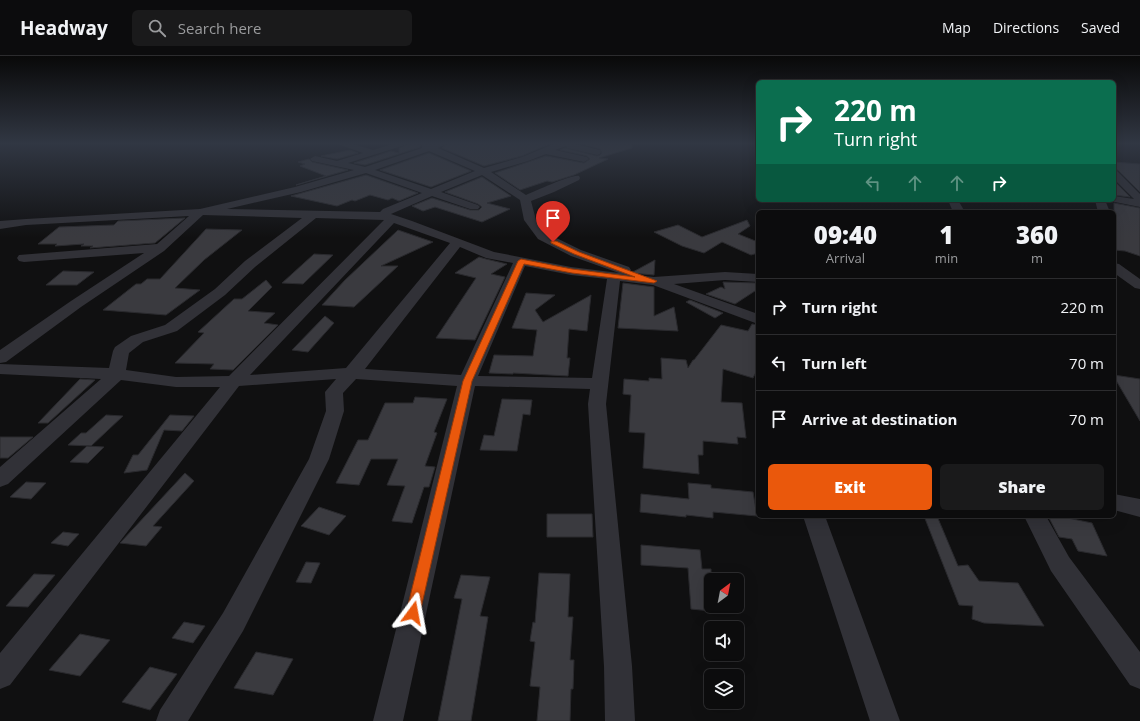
<!DOCTYPE html>
<style>
:root{--surface:#0c0c0d;--page:#1a1a1b;--text:#f1f3f6;--muted:#9a9b9d;--line:#2c2c2e;--accent:#ea580c}
body{margin:0;font-family:"Open Sans",sans-serif;background:var(--page);color:var(--text);height:100vh;display:flex;flex-direction:column;font-size:15px;white-space:nowrap}
*{box-sizing:border-box;margin:0}
p{font-size:13px;color:var(--muted)}
.icon{flex:none;width:22px;height:22px;fill:none;stroke:currentColor;stroke-width:2;stroke-linecap:round;stroke-linejoin:round}
.map{position:relative;flex:1;overflow:hidden}
.sheet{position:absolute;left:756px;top:154px;width:360px;height:308px;display:flex;flex-direction:column;background:var(--surface);border-radius:6px;box-shadow:0 4px 16px #0002,0 0 0 1px var(--line)}
.sheet>*{flex:none}
.banner{position:absolute;left:756px;top:24px;width:360px;height:122px;border-radius:6px;box-shadow:0 4px 16px #0002,0 0 0 1px var(--line);background:#0b6e4f;color:#fff;overflow:hidden}
.needle{width:26px;rotate:32deg}
.buttons{position:absolute;left:704px;top:517px;display:grid;gap:8px}
.buttons a{display:grid;place-items:center;width:40px;height:40px;border-radius:6px;background:var(--surface);box-shadow:0 4px 16px #0002,0 0 0 1px var(--line);font-size:20px}
.pin{position:absolute;display:grid;place-items:center;width:34px;height:34px;color:#fff;margin:-41px -17px;border-radius:50% 50% 50% 0;rotate:-45deg;box-shadow:0 0 4px #0007}
.pin .icon{rotate:45deg}
.me{position:absolute;width:44px;margin:-22px;rotate:13deg;stroke-linejoin:round;filter:drop-shadow(0 0 3px #0008)}
.turn{display:flex;align-items:center;gap:14px;height:84px;padding:0 12px;font-size:18px}
.turn .icon{width:52px;height:52px;stroke-width:2.5}
.turn b{display:block;font-size:28px;line-height:34px}
.lanes{display:flex;align-items:center;height:38px;padding:0 12px;background:#0003;justify-content:center;gap:20px;direction:ltr}
.lanes .off{opacity:.35}
.eta{display:flex;justify-content:space-evenly;align-items:center;height:68px;text-align:center}
.eta b{font-size:24px;font-weight:800;line-height:28px}
.cta{display:flex;gap:8px;margin-top:auto;padding:8px 12px}
.cta a{flex:1;height:46px;border-radius:6px;background:var(--accent);color:#fff;font-size:16px;font-weight:800;line-height:46px;text-align:center}
.cta a+a{background:var(--page);color:var(--text)}
ul{padding:0;list-style:none}
li{display:flex;align-items:center;gap:12px;height:56px;padding:0 12px;border-top:1px solid var(--line)}
li div{flex:1}
li b{display:block;font-size:15px}
li em{font-style:normal}
header{display:flex;align-items:center;gap:24px;box-sizing:border-box;height:56px;padding:0 20px;background:var(--surface);border-bottom:1px solid var(--line)}
header strong{font-size:19px}
nav{display:flex;gap:22px;margin-inline-start:auto;font-size:14px}
.search{width:280px;height:36px;background:var(--page);display:flex;align-items:center;gap:10px;box-sizing:border-box;padding:0 14px;border-radius:6px;color:var(--muted);font-size:15px}
.map>svg:first-child{display:block}
</style>
<header>
<strong>Headway</strong>
<div class="search"><svg class="icon" aria-label="search" viewBox="0 0 24 24"><circle cx="10" cy="10" r="6"/><path d="M15 15l6 6"/></svg>Search here</div>
<nav><a>Map</a><a>Directions</a><a>Saved</a></nav>
</header>
<div class="map">
<svg width="1140" height="665" viewBox="0 0 1140 665">
<rect width="100%" height="100%" fill="#101011"/>
<path fill="#3a3a3f" stroke="#2a2a2e" d="M 409,88 L 420,88 L 420,91 L 365,109 L 354,107 L 391,95 L 399,97 L 399,92 Z
M 447,88 L 549,88 L 522,100 L 484,110 L 442,92 Z
M 583,88 L 632,88 L 632,92 L 599,102 L 608,103 L 574,119 L 552,126 L 547,125 L 520,134 L 495,117 L 546,100 L 584,107 L 590,103 L 587,100 L 560,94 L 565,92 L 597,100 L 600,99 L 602,97 L 600,93 Z
M 350,94 L 358,97 L 337,103 L 321,100 Z
M 429,97 L 471,115 L 431,131 L 380,114 Z
M 309,103 L 312,106 L 348,114 L 296,129 L 326,120 L 300,110 L 305,108 L 298,106 Z
M 1114,106 L 1140,108 L 1140,136 L 1118,114 L 1114,113 Z
M 366,119 L 418,137 L 399,145 L 392,142 L 388,144 L 370,139 L 355,145 L 352,144 L 337,150 L 291,140 Z
M 482,121 L 511,140 L 487,147 L 510,153 L 482,166 L 435,151 L 423,155 L 412,150 L 432,142 L 470,154 L 479,154 L 482,151 L 478,148 L 445,136 Z
M 1114,125 L 1130,141 L 1114,139 Z
M 1114,147 L 1140,152 L 1140,200 L 1125,195 L 1114,194 Z
M 185,162 L 155,187 L 90,192 L 93,190 L 81,190 L 84,188 L 55,190 L 57,188 L 38,188 L 59,171 L 114,169 L 118,165 Z
M 747,164 L 750,170 L 738,178 L 758,186 L 758,197 L 751,199 L 722,186 L 704,197 L 682,190 L 654,176 L 678,169 L 702,181 Z
M 206,173 L 242,174 L 204,204 L 175,232 L 200,234 L 166,259 L 103,254 L 136,228 L 141,228 L 147,223 L 160,223 Z
M 398,174 L 433,186 L 381,210 L 398,210 L 354,251 L 322,249 L 345,224 Z
M 314,198 L 333,199 L 303,228 L 282,227 Z
M 479,201 L 486,203 L 507,208 L 491,218 L 505,221 L 475,284 L 436,282 L 476,222 L 455,217 Z
M 655,204 L 654,219 L 631,217 Z
M 63,215 L 94,216 L 77,229 L 46,229 Z
M 266,224 L 272,231 L 248,255 L 275,257 L 264,267 L 278,269 L 233,314 L 210,313 L 214,308 L 175,307 L 204,277 L 198,276 L 234,243 L 242,243 Z
M 723,226 L 758,227 L 758,233 L 735,248 L 706,238 L 721,231 L 725,233 Z
M 623,227 L 654,231 L 654,260 L 674,251 L 678,275 L 618,272 Z
M 526,237 L 555,239 L 535,254 L 543,266 L 591,239 L 587,275 L 569,273 L 567,302 L 570,302 L 568,320 L 513,317 L 513,318 L 489,317 L 494,299 L 533,300 L 537,274 L 512,272 Z
M 690,244 L 723,257 L 715,262 L 686,246 Z
M 325,260 L 334,267 L 308,296 L 292,294 Z
M 752,268 L 758,269 L 758,312 L 753,322 L 723,313 L 721,346 L 742,347 L 746,382 L 737,381 L 738,388 L 703,385 L 703,399 L 698,399 L 699,418 L 643,412 L 645,377 L 629,376 L 631,339 L 623,338 L 624,323 L 649,325 L 649,322 L 662,323 L 661,302 L 686,304 L 688,312 L 693,304 L 694,304 L 721,269 L 748,275 Z
M 1114,319 L 1140,323 L 1140,365 L 1114,321 Z
M 80,323 L 95,324 L 48,367 L 38,367 Z
M 415,341 L 447,343 L 434,376 L 437,377 L 425,410 L 435,411 L 429,431 L 424,431 L 412,467 L 392,465 L 405,430 L 387,429 L 398,403 L 371,403 L 359,429 L 336,427 L 358,384 L 368,384 L 385,347 L 413,347 Z
M 502,343 L 532,344 L 530,359 L 523,358 L 517,395 L 480,394 L 484,379 L 494,380 Z
M 106,359 L 123,360 L 91,390 L 68,389 L 81,377 L 86,377 Z
M 170,359 L 194,360 L 182,375 L 164,374 L 147,414 L 124,417 L 133,399 L 138,399 Z
M 0,381 L 33,381 L 8,402 L 0,402 Z
M 87,390 L 104,391 L 88,407 L 70,406 Z
M 185,417 L 194,425 L 153,470 L 162,471 L 146,490 L 120,487 Z
M 26,426 L 46,427 L 31,443 L 10,441 Z
M 688,427 L 711,429 L 711,432 L 753,436 L 757,460 L 713,456 L 713,462 L 686,459 L 686,461 L 640,456 L 641,438 L 689,443 Z
M 319,451 L 346,460 L 329,479 L 301,470 Z
M 547,458 L 592,458 L 593,481 L 547,481 Z
M 924,460 L 937,460 L 958,510 L 968,509 L 979,525 L 1018,527 L 1044,570 L 984,567 L 972,563 L 973,550 L 959,549 Z
M 1048,460 L 1058,460 L 1092,467 L 1107,500 L 1078,495 L 1072,483 L 1059,481 Z
M 63,476 L 79,478 L 68,490 L 51,487 Z
M 641,489 L 700,494 L 702,513 L 711,513 L 711,555 L 691,553 L 688,512 L 641,509 Z
M 306,506 L 320,507 L 311,527 L 296,526 Z
M 539,517 L 570,518 L 568,561 L 573,561 L 570,604 L 574,604 L 573,633 L 571,633 L 570,665 L 537,665 L 540,631 L 530,630 L 535,586 L 530,585 L 533,566 L 535,567 Z
M 34,518 L 55,519 L 28,551 L 6,550 Z
M 461,519 L 490,521 L 480,560 L 488,561 L 471,665 L 438,665 L 462,543 L 454,542 Z
M 184,566 L 205,570 L 193,587 L 172,582 Z
M 80,578 L 110,584 L 80,620 L 49,614 Z
M 256,596 L 293,603 L 273,639 L 234,632 Z
M 150,611 L 177,618 L 150,654 L 122,646 Z"/>
<g fill="none" stroke-linecap="round" stroke-linejoin="round">
<path fill="#313137" fill-rule="evenodd" d="M 338,88 L 353,88 L 373,94 L 393,88 L 408,88 L 348,107 L 365,111 L 422,92 L 422,88 L 446,88 L 438,92 L 484,112 L 522,101 L 554,88 L 575,88 L 600,94 L 601,96 L 600,98 L 597,99 L 567,92 L 566,90 L 555,94 L 587,101 L 589,103 L 584,106 L 546,98 L 528,105 L 491,116 L 526,139 C 536,135 572,118 579,120 L 580,122 L 579,124 L 554,136 L 531,145 L 536,164 L 546,177 L 581,194 L 629,211 L 631,214 L 626,218 L 654,221 L 725,216 L 758,218 L 758,226 L 725,224 L 674,228 L 758,258 L 758,268 L 653,229 L 620,225 L 606,348 L 632,610 L 635,665 L 605,665 L 604,610 L 588,348 L 590,333 L 475,330 L 403,665 L 373,665 L 457,330 L 356,323 L 343,337 L 344,355 L 329,403 L 243,575 L 188,665 L 156,665 L 160,654 L 223,557 L 309,403 L 326,355 L 325,336 L 336,323 L 239,330 L 10,629 L 0,633 L 0,597 L 220,331 L 176,331 L 121,324 L 8,428 L 0,431 L 0,411 L 101,323 L 0,318 L 0,308 L 109,312 L 113,295 L 115,291 L 131,280 L 165,269 L 215,233 L 245,205 L 302,162 L 203,159 L 164,195 L 81,251 L 6,306 L 0,307 L 0,294 L 71,245 L 144,197 L 24,206 L 19,205 L 17,202 L 19,199 L 157,188 L 189,160 L 26,169 L 0,173 L 0,165 L 26,163 L 200,153 L 295,131 L 354,114 L 312,105 L 310,103 L 315,100 L 337,105 L 363,97 ZM 429,95 L 475,115 L 431,133 L 375,114 ZM 366,117 L 422,137 L 383,153 L 380,156 L 227,153 L 301,136 ZM 482,119 L 520,144 L 524,164 L 538,183 L 571,200 L 619,217 L 571,211 L 494,196 L 412,165 L 391,158 L 432,140 L 470,153 L 478,153 L 480,151 L 478,149 L 441,136 ZM 316,162 L 384,164 L 229,320 L 176,321 L 126,314 L 129,297 L 143,286 L 177,275 L 225,239 L 255,211 ZM 394,167 L 450,187 L 346,312 L 250,319 ZM 460,191 L 486,202 L 513,207 L 461,319 L 365,313 ZM 525,210 L 571,219 L 607,223 L 592,322 L 478,320 Z
M 1114,114 L 1117,115 L 1140,138 L 1140,151 L 1110,145 L 1109,144 L 1114,144 L 1114,140 L 1134,143 L 1114,123 Z
M 948,144 L 958,144 L 965,156 L 953,156 Z
M 1095,144 L 1105,144 L 1110,156 L 1098,156 Z
M 1114,207 L 1119,208 L 1140,223 L 1140,233 L 1135,232 L 1114,217 Z
M 1114,438 L 1140,443 L 1140,461 L 1114,454 Z
M 803,460 L 825,460 L 900,665 L 870,665 Z
M 1024,460 L 1046,460 L 1069,501 L 1140,596 L 1140,633 L 1130,629 L 1051,515 Z"/>
</g>
<linearGradient id="sky" x2="0" y2="1"><stop stop-color="#090909"/><stop offset="0.48" stop-color="#313743"/><stop offset="1" stop-color="#313743" stop-opacity="0"/></linearGradient>
<rect width="1140" height="182" fill="url(#sky)"/>
<path fill="#ea580c" stroke="#983908" d="M 551,185 L 556,185 L 579,196 L 657,225 L 654,227 L 572,217 L 524,208 L 472,325 L 420,557 L 418,561 L 413,563 L 408,561 L 406,557 L 463,325 L 518,205 L 521,203 L 572,213 L 635,221 L 574,198 L 551,187 Z"/>
</svg>
<div class="buttons">
<a><svg class="needle" viewBox="-14 -14 28 28"><path d="M0-13l5 13h-10z" fill="#e53935"/><path d="M0 13l5-13h-10z" fill="#9a9b9d"/></svg></a>
<a><svg class="icon" aria-label="sound" viewBox="0 0 24 24"><path d="M4 9h4l5-4v14l-5-4H4zM17 9q2 3 0 6"/></svg></a>
<a><svg class="icon" aria-label="layers" viewBox="0 0 24 24"><path d="M12 4l9 5-9 5-9-5zM3 14l9 5 9-5"/></svg></a>
</div>
<div class="pin" style="left:553px;top:186px;background:#d93025"><svg class="icon" aria-label="arrive" viewBox="0 0 24 24"><path d="M6 21V4h12l-3 4 3 4H6"/></svg></div>
<svg class="me" style="left:413px;top:557px" viewBox="-20 -20 40 40"><path d="M0-17L14 15 0 8-14 15z" fill="#ea580c" stroke="#fff" stroke-width="4"/></svg>
<div class="banner">
<div class="turn"><svg class="icon" aria-label="right" viewBox="0 0 24 24"><path d="M7 20v-9h11M14 6l5 5-5 5"/></svg><div><b>220 m</b>Turn right</div></div>
<div class="lanes"><svg class="icon off" aria-label="left" viewBox="0 0 24 24"><path d="M17 20v-9H6M10 6l-5 5 5 5"/></svg><svg class="icon off" aria-label="ahead" viewBox="0 0 24 24"><path d="M12 20V5M6 11l6-6 6 6"/></svg><svg class="icon off" aria-label="ahead" viewBox="0 0 24 24"><path d="M12 20V5M6 11l6-6 6 6"/></svg><svg class="icon" aria-label="right" viewBox="0 0 24 24"><path d="M7 20v-9h11M14 6l5 5-5 5"/></svg></div>
</div>
<section class="sheet">
<div class="eta">
<div><b>09:40</b><p>Arrival</p></div>
<div><b>1</b><p>min</p></div>
<div><b>360</b><p>m</p></div>
</div>
<ul>
<li><svg class="icon" aria-label="right" viewBox="0 0 24 24"><path d="M7 20v-9h11M14 6l5 5-5 5"/></svg><div><b>Turn right</b></div><em>220 m</em></li>
<li><svg class="icon" aria-label="left" viewBox="0 0 24 24"><path d="M17 20v-9H6M10 6l-5 5 5 5"/></svg><div><b>Turn left</b></div><em>70 m</em></li>
<li><svg class="icon" aria-label="arrive" viewBox="0 0 24 24"><path d="M6 21V4h12l-3 4 3 4H6"/></svg><div><b>Arrive at destination</b></div><em>70 m</em></li>
</ul>
<div class="cta"><a>Exit</a><a>Share</a></div>
</section>
</div>
